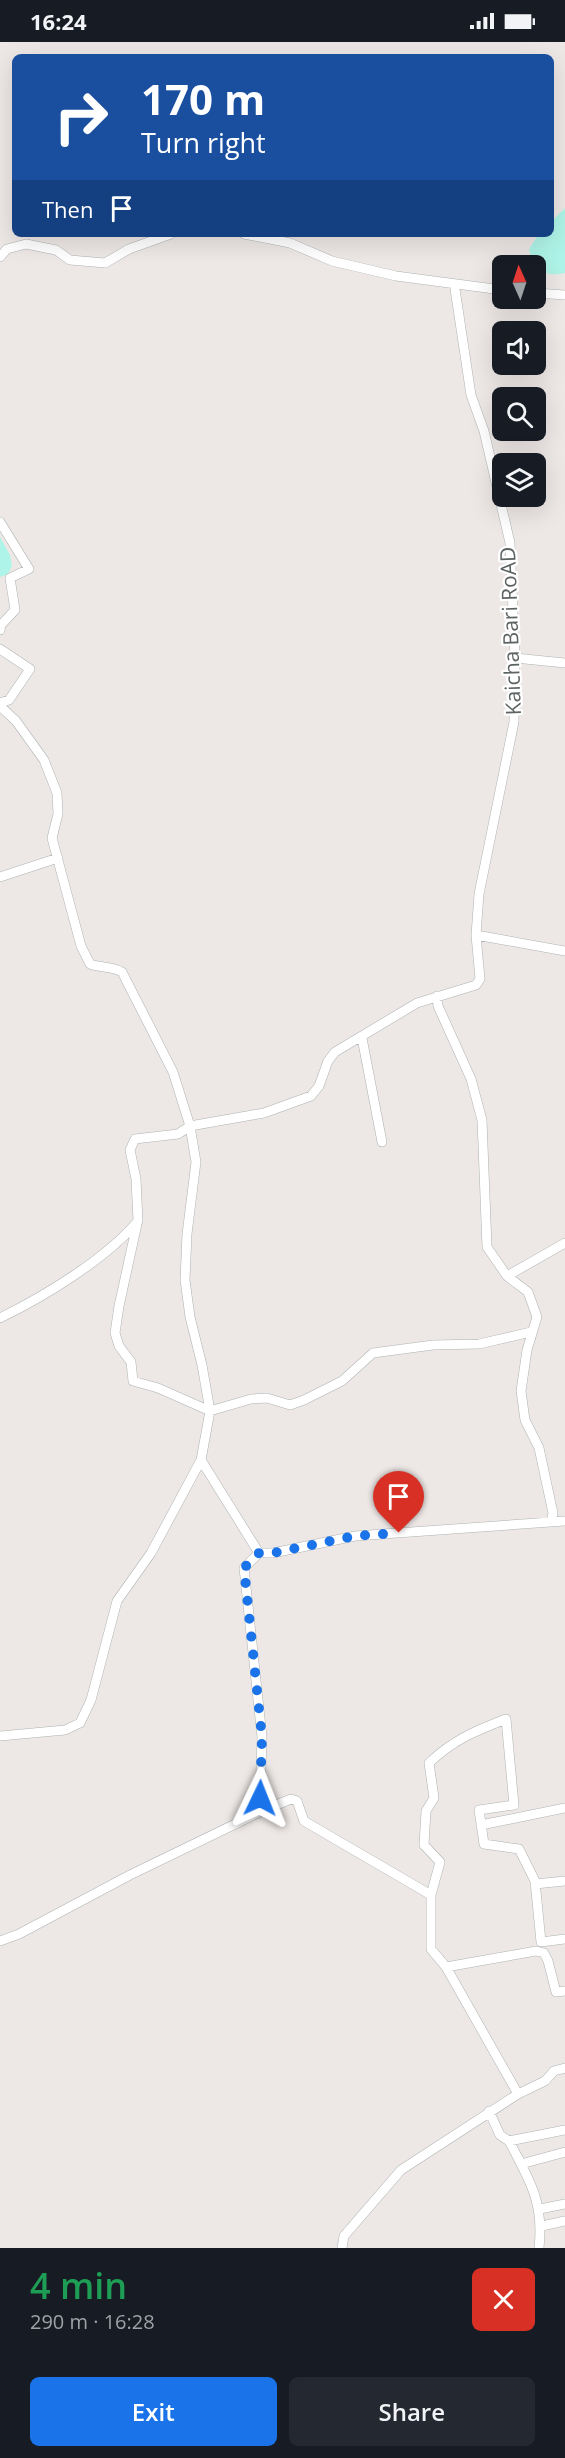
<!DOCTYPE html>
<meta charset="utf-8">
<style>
:root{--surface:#171b24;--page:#242831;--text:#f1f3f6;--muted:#9ea1a6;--accent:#1a73e8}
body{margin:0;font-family:"Open Sans",sans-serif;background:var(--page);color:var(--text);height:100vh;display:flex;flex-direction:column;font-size:22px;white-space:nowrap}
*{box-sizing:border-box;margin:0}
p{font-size:20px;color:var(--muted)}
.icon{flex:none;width:33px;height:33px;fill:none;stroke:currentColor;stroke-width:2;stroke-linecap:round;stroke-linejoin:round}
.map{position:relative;height:2206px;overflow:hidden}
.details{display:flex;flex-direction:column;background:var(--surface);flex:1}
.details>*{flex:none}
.top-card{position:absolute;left:12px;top:12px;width:542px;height:183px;border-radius:9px;box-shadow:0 6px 24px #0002;background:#1a4fa0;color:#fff;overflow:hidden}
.needle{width:39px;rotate:357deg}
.buttons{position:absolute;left:492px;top:213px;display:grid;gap:12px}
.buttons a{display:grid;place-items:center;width:54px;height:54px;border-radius:9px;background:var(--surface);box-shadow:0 6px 24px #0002;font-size:30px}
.pin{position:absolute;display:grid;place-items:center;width:51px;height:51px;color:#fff;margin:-62px -26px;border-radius:50% 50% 50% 0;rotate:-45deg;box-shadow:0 0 6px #0007}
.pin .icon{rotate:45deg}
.me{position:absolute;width:66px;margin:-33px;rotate:2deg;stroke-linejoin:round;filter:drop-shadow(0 0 4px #0008)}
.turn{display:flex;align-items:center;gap:21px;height:126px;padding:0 30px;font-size:27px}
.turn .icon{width:78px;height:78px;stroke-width:2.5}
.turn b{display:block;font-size:42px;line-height:51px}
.then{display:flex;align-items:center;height:57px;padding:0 30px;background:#0003;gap:12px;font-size:22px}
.round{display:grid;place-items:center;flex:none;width:63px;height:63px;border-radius:9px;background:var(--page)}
.overview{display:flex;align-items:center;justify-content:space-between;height:102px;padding:0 30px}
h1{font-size:36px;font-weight:600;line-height:45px;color:#1e9e55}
.action{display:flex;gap:12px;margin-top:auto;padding:12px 30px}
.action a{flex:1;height:69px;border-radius:9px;background:var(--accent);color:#fff;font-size:24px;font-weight:600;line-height:69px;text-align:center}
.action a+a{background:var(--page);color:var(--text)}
.status{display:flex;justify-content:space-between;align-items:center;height:42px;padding:0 30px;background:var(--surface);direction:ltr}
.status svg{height:16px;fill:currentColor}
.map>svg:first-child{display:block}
</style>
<div class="status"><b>16:24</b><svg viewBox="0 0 49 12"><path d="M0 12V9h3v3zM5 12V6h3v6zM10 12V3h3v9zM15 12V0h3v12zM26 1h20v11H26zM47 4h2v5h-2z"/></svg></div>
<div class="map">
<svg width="565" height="2206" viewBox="0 0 565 2206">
<rect width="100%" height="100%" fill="#ede7e5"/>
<path fill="#aff4e8" d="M 565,166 L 565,231 C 544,236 533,226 529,207 L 539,192 L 550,192 L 551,180 Z
M 0,495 L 10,513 L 12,524 L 8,532 L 0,535 Z"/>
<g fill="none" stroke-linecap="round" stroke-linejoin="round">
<g stroke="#aeb3b3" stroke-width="10">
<path id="minor" d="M 244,192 L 290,201 L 332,219 L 396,234 L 502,248
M 0,215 L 7,207 L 26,202 L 56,208 L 70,218 L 105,221 L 129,207 L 171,192
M 456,243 L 455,247 L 471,353 L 484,389 L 510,501 L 515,616 L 514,680 L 479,852 L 476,893 L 565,909
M 536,251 L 565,253
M 0,480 L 29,527 L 10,536 L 15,568 L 1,583 L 0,588
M 0,607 L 30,627 L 9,658 L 0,661
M 515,616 L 565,621
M 0,664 L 16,679 L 44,718 L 57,751 L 58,772 L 52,796 L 81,904 L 90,922 C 101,926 112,924 122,930 L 173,1030 L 190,1084 L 196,1120 L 187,1192 L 185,1238 L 190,1275 L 202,1323 L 210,1369 L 201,1418 L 151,1511 L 117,1559 L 91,1658 L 80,1681 L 65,1688 L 0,1694
M 0,835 L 58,816
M 437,954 L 438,964 L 471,1037 L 482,1078 L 487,1205 L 507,1234 L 528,1250 L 537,1275 L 527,1308 L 521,1349 L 525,1378 L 539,1406 L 553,1471 L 551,1480
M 362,996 L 382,1100
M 137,1182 L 119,1264 L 115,1291 L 119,1304 L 131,1320 L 133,1339 L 158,1346 L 210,1369 L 251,1357 L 267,1356 L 290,1363 L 304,1358 L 342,1339 L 373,1311 L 433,1303 L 479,1302 L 531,1290
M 507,1234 L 565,1201
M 0,1276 C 45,1254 106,1217 138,1179 L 136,1137 L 130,1108 L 135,1097 L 178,1092 L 190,1084 L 264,1071 L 311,1054 L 319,1044 L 328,1019 L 335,1010 L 417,961 L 476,943 L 480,937 L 476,893
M 201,1418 L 259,1511
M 481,1783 L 565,1766
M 535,1842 L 565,1839
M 431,1853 L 440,1820 L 424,1803 L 426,1769 L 434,1756 L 429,1721 C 453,1698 475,1689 506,1677 L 514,1763 L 479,1768 L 484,1802 L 519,1807 L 535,1839 L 541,1900 L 565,1897
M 0,1899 L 19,1892 L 130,1833 L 264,1768
M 446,1925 L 536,1909 L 544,1911 L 548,1919 L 556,1950 L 565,1949
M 518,2052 L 545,2039 L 554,2029 L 565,2026
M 489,2069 L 500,2093 L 509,2099 L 565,2088
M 509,2099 C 530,2139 544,2160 539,2206
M 521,2122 L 565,2110
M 540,2167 L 565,2162
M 542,2184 L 565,2179
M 342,2206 L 344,2194 L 401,2128 L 518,2052 L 446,1925 L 431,1907 L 431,1853 L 304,1779 L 297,1759 L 291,1757 L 264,1768 L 260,1756 L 262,1695 L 244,1526 L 259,1511 L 273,1511 L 355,1494 L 565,1479"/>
</g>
<use href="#minor" stroke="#fff" stroke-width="9"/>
</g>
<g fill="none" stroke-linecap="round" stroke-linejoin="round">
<path stroke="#1a73e8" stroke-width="10" stroke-dasharray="0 18" d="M 260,1756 L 262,1695 L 244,1526 L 259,1511 L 273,1511 L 355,1494 L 399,1491"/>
</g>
<g text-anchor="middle" stroke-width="4.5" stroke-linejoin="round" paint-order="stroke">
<g font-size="21" fill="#5d6363" stroke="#fff">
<text transform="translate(511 589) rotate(-92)" y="7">Kaicha Bari RoAD</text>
</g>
</g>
</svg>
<div class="buttons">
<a><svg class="needle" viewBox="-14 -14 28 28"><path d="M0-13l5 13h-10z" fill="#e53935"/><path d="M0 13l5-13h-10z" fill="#9ea1a6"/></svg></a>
<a><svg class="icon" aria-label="sound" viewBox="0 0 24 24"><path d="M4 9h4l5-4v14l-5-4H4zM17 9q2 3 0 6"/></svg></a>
<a><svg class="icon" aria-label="search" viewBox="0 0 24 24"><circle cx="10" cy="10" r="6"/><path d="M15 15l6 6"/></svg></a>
<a><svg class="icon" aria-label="layers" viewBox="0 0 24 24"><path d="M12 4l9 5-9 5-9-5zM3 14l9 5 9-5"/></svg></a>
</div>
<div class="pin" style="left:399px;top:1491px;background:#d93025"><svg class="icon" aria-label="arrive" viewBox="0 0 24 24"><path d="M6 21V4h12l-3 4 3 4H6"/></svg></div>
<svg class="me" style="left:260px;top:1756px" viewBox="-20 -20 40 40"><path d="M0-17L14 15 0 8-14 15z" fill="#1a73e8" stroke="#fff" stroke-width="4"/></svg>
<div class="top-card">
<div class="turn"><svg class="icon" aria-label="right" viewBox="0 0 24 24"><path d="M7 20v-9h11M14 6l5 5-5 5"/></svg><div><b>170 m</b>Turn right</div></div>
<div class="then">Then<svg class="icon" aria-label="arrive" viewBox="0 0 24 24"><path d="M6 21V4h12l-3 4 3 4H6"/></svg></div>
</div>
</div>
<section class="details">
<div class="overview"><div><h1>4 min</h1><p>290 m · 16:28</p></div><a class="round" style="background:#d93025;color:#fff"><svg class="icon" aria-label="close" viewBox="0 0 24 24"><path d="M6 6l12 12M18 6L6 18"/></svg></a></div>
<div class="action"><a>Exit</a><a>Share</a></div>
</section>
